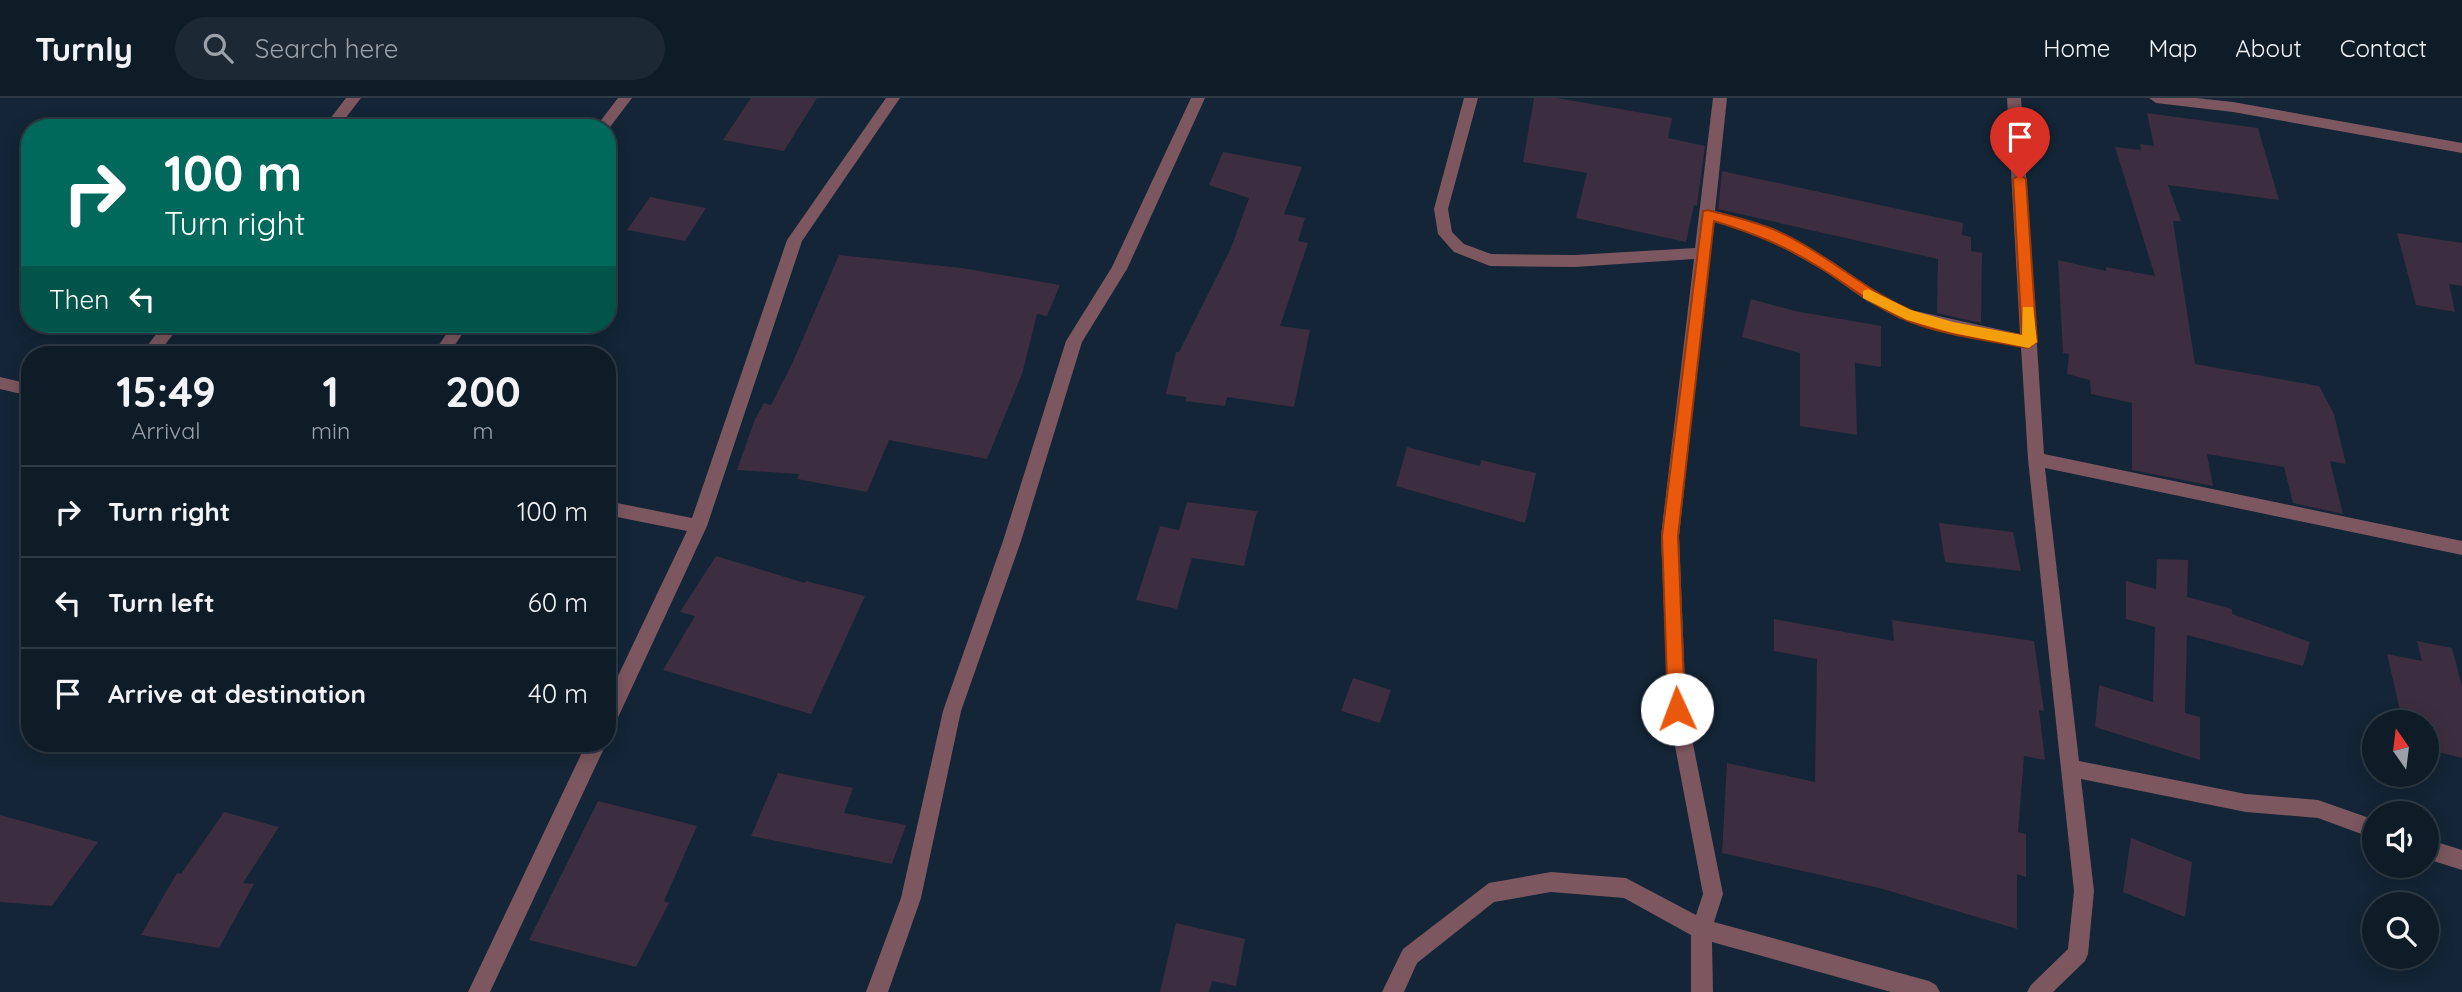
<!DOCTYPE html>
<style>
:root{--surface:#0e1c28;--page:#1c2934;--text:#f1f3f6;--muted:#9ba1a8;--line:#2e3a45}
body{margin:0;font-family:Quicksand,sans-serif;background:var(--page);color:var(--text);height:100vh;display:flex;flex-direction:column;font-size:26px;white-space:nowrap}
*{box-sizing:border-box;margin:0}
p{font-size:23px;color:var(--muted)}
.icon{flex:none;width:38px;height:38px;fill:none;stroke:currentColor;stroke-width:2;stroke-linecap:round;stroke-linejoin:round}
.map{position:relative;flex:1;overflow:hidden}
.side{position:absolute;left:21px;top:248px;width:595px;height:406px;display:flex;flex-direction:column;background:var(--surface);border-radius:28px;box-shadow:0 4px 18px #0003,0 0 0 2px var(--line)}
.side>*{flex:none}
.top-card{position:absolute;left:21px;top:21px;width:595px;height:214px;border-radius:28px;box-shadow:0 4px 18px #0003,0 0 0 2px var(--line);background:#00695c;color:#fff;overflow:hidden}
.needle{width:46px;rotate:346deg}
.buttons{position:absolute;left:2362px;top:612px;display:grid;gap:14px}
.buttons a{display:grid;place-items:center;width:77px;height:77px;border-radius:50%;background:var(--surface);box-shadow:0 4px 18px #0003,0 0 0 2px var(--line);font-size:35px}
.pin{position:absolute;display:grid;place-items:center;width:60px;height:60px;color:#fff;margin:-72px -30px;border-radius:50% 50% 50% 0;rotate:-45deg;box-shadow:0 0 7px #0007}
.pin .icon{rotate:45deg}
.me{position:absolute;width:77px;margin:-38px;rotate:358deg;stroke-linejoin:round;filter:drop-shadow(0 0 5px #0008)}
.turn{display:flex;align-items:center;gap:24px;height:147px;padding:0 28px;font-size:32px}
.turn .icon{width:91px;height:91px;stroke-width:2.5}
.turn b{display:block;font-size:49px;line-height:60px}
.then{display:flex;align-items:center;height:66px;padding:0 28px;background:#0003;gap:14px;font-size:26px}
.eta{display:flex;justify-content:space-evenly;align-items:center;height:119px;text-align:center}
.eta b{font-size:42px;font-weight:700;line-height:49px}
ul{padding:0;list-style:none}
li{display:flex;align-items:center;gap:21px;height:91px;padding:0 28px;border-top:2px solid var(--line)}
li div{flex:1}
li b{display:block;font-size:26px}
li em{font-style:normal}
header{display:flex;align-items:center;gap:42px;box-sizing:border-box;height:98px;padding:0 35px;background:var(--surface);border-bottom:2px solid var(--line)}
header strong{font-size:33px}
nav{display:flex;gap:38px;margin-inline-start:auto;font-size:24px}
.search{width:490px;height:63px;background:var(--page);display:flex;align-items:center;gap:18px;box-sizing:border-box;padding:0 24px;border-radius:38px;color:var(--muted);font-size:26px}
.map>svg:first-child{display:block}
</style>
<header>
<strong>Turnly</strong>
<div class="search"><svg class="icon" aria-label="search" viewBox="0 0 24 24"><circle cx="10" cy="10" r="6"/><path d="M15 15l6 6"/></svg>Search here</div>
<nav><a>Home</a><a>Map</a><a>About</a><a>Contact</a></nav>
</header>
<div class="map">
<svg width="2462" height="894" viewBox="0 0 2462 894">
<rect width="100%" height="100%" fill="#132536"/>
<path fill="#3d2d40" d="M 751,0 L 817,0 L 784,53 L 723,42 Z
M 1534,0 L 1557,0 L 1672,20 L 1668,40 L 1705,48 L 1697,108 L 1694,107 L 1686,144 L 1576,120 L 1587,75 L 1523,64 Z
M 2147,15 L 2258,30 L 2279,102 L 2168,87 L 2181,123 L 2173,123 L 2195,266 L 2319,288 L 2334,316 L 2346,366 L 2330,363 L 2343,416 L 2293,405 L 2284,369 L 2207,356 L 2213,388 L 2132,372 L 2132,305 L 2091,296 L 2090,282 L 2067,276 L 2069,256 L 2063,255 L 2058,162 L 2106,173 L 2106,169 L 2155,178 L 2115,49 L 2141,52 L 2140,46 L 2154,48 Z
M 1223,54 L 1302,69 L 1284,116 L 1305,120 L 1298,143 L 1308,145 L 1280,228 L 1310,232 L 1294,309 L 1227,299 L 1225,308 L 1185,303 L 1186,299 L 1166,296 L 1176,254 L 1179,254 L 1231,150 L 1249,100 L 1209,87 Z
M 1722,73 L 1963,125 L 1962,137 L 1971,139 L 1971,153 L 1982,155 L 1981,225 L 1937,215 L 1938,161 L 1718,111 Z
M 650,99 L 706,110 L 685,143 L 627,132 Z
M 2397,135 L 2462,145 L 2462,188 L 2449,186 L 2455,214 L 2416,207 Z
M 839,157 L 962,170 L 1060,187 L 1047,218 L 1037,216 L 1022,276 L 987,361 L 889,342 L 867,394 L 797,381 L 799,376 L 737,372 L 755,321 L 764,305 L 771,307 L 792,266 Z
M 1751,201 L 1795,213 L 1881,228 L 1881,269 L 1855,265 L 1857,337 L 1800,328 L 1800,255 L 1742,239 Z
M 1407,349 L 1480,368 L 1481,362 L 1536,375 L 1525,425 L 1396,388 Z
M 1187,404 L 1257,413 L 1244,468 L 1192,460 L 1177,511 L 1136,502 L 1160,428 L 1179,432 Z
M 1939,425 L 2013,434 L 2021,473 L 1945,464 Z
M 716,458 L 805,485 L 806,483 L 865,498 L 811,616 L 663,572 L 695,518 L 680,514 Z
M 2157,461 L 2188,462 L 2187,499 L 2232,511 L 2232,516 L 2310,544 L 2303,568 L 2187,537 L 2185,615 L 2200,619 L 2200,662 L 2095,629 L 2099,587 L 2153,604 L 2155,529 L 2126,521 L 2126,483 L 2156,491 Z
M 1774,521 L 1894,543 L 1892,522 L 2034,543 L 2044,613 L 2039,612 L 2045,662 L 2024,658 L 2018,734 L 2026,736 L 2026,779 L 2017,776 L 2017,831 L 1883,791 L 1722,755 L 1727,665 L 1815,684 L 1817,561 L 1774,553 Z
M 2417,543 L 2452,550 L 2462,588 L 2462,660 L 2427,651 L 2427,625 L 2403,625 L 2387,556 L 2422,563 Z
M 1353,580 L 1391,592 L 1380,625 L 1341,613 Z
M 778,675 L 853,690 L 844,715 L 906,727 L 892,766 L 751,738 Z
M 598,703 L 697,728 L 664,803 L 669,805 L 636,869 L 529,842 Z
M 224,714 L 279,729 L 243,785 L 254,786 L 219,850 L 141,837 L 177,775 L 181,776 Z
M 0,717 L 98,744 L 52,808 L 0,804 Z
M 2131,740 L 2192,764 L 2185,819 L 2123,794 Z
M 1176,825 L 1245,841 L 1236,888 L 1212,883 L 1209,894 L 1160,894 Z"/>
<g fill="none" stroke-linecap="round" stroke-linejoin="round">
<path fill="#7c5760" fill-rule="evenodd" d="M 346,0 L 361,0 L 338,30 L 323,30 Z
M 618,0 L 632,0 L 607,33 L 607,30 L 595,30 Z
M 886,0 L 900,0 L 802,143 L 707,428 L 614,628 L 607,631 L 607,601 L 687,433 L 607,417 L 607,403 L 692,420 L 787,142 Z
M 1191,0 L 1205,0 L 1127,171 L 1082,244 L 1021,443 L 961,613 L 921,800 L 888,894 L 866,894 L 901,800 L 943,613 L 1003,443 L 1066,243 L 1112,169 Z
M 1464,0 L 1478,0 L 1448,111 L 1452,134 L 1464,146 L 1491,156 L 1575,157 L 1695,150 L 1713,0 L 1727,0 L 1715,113 L 1774,131 L 1833,164 L 1877,195 L 1911,212 L 2020,236 L 2007,0 L 2021,0 L 2044,356 L 2462,443 L 2462,457 L 2045,370 L 2079,663 L 2246,696 L 2318,702 L 2375,722 L 2375,741 L 2318,720 L 2246,714 L 2081,681 L 2094,793 L 2088,856 L 2085,863 L 2053,894 L 2027,894 L 2031,887 L 2068,851 L 2074,793 L 2028,361 L 2021,249 L 1901,221 L 1867,203 L 1823,172 L 1764,139 L 1713,123 L 1679,438 L 1686,611 L 1723,796 L 1714,824 L 1929,883 L 1936,887 L 1940,894 L 1891,894 L 1712,844 L 1713,894 L 1691,894 L 1691,837 L 1624,800 L 1551,794 L 1494,804 L 1417,865 L 1404,894 L 1382,894 L 1403,851 L 1489,785 L 1551,774 L 1626,780 L 1696,817 L 1703,796 L 1668,611 L 1661,438 L 1694,161 L 1575,169 L 1490,168 L 1454,154 L 1438,136 L 1434,111 Z
M 2149,0 L 2196,0 L 2233,4 L 2462,45 L 2462,55 L 2233,14 L 2156,5 Z
M 164,226 L 181,226 L 157,257 L 140,257 Z
M 453,226 L 469,226 L 448,257 L 432,257 Z
M 0,279 L 30,286 L 30,298 L 0,291 Z
M 586,646 L 606,646 L 490,894 L 468,894 Z
M 2427,741 L 2462,752 L 2462,772 L 2427,761 Z"/>
</g>
<path fill="#ea580c" stroke="#983908" stroke-width="2" d="M 2020,77 L 2026,81 L 2037,244 L 2029,250 C 1987,242 1938,237 1899,219 C 1870,206 1848,187 1822,171 C 1785,148 1756,136 1714,123 L 1678,438 L 1685,611 L 1683,616 L 1677,619 L 1671,616 L 1668,611 L 1662,438 L 1703,113 L 1708,112 C 1730,118 1754,123 1775,132 C 1822,152 1860,189 1908,211 C 1942,227 1985,230 2022,237 L 2013,81 Z"/>
<path fill="#f59e0b" d="M 1868,191 L 1911,212 L 1953,224 L 2022,237 L 2023,209 L 2033,209 L 2037,244 L 2029,250 L 1953,235 L 1907,222 L 1863,200 L 1863,193 Z"/>
</svg>
<div class="buttons">
<a><svg class="needle" viewBox="-14 -14 28 28"><path d="M0-13l5 13h-10z" fill="#e53935"/><path d="M0 13l5-13h-10z" fill="#9ba1a8"/></svg></a>
<a><svg class="icon" aria-label="sound" viewBox="0 0 24 24"><path d="M4 9h4l5-4v14l-5-4H4zM17 9q2 3 0 6"/></svg></a>
<a><svg class="icon" aria-label="search" viewBox="0 0 24 24"><circle cx="10" cy="10" r="6"/><path d="M15 15l6 6"/></svg></a>
</div>
<div class="pin" style="left:2020px;top:81px;background:#d93025"><svg class="icon" aria-label="arrive" viewBox="0 0 24 24"><path d="M6 21V4h12l-3 4 3 4H6"/></svg></div>
<svg class="me" style="left:1677px;top:611px" viewBox="-20 -20 40 40"><circle r="19" fill="#fff"/><path d="M0-13L10 11 0 6-10 11z" fill="#ea580c"/></svg>
<div class="top-card">
<div class="turn"><svg class="icon" aria-label="right" viewBox="0 0 24 24"><path d="M7 20v-9h11M14 6l5 5-5 5"/></svg><div><b>100 m</b>Turn right</div></div>
<div class="then">Then<svg class="icon" aria-label="left" viewBox="0 0 24 24"><path d="M17 20v-9H6M10 6l-5 5 5 5"/></svg></div>
</div>
<section class="side">
<div class="eta">
<div><b>15:49</b><p>Arrival</p></div>
<div><b>1</b><p>min</p></div>
<div><b>200</b><p>m</p></div>
</div>
<ul>
<li><svg class="icon" aria-label="right" viewBox="0 0 24 24"><path d="M7 20v-9h11M14 6l5 5-5 5"/></svg><div><b>Turn right</b></div><em>100 m</em></li>
<li><svg class="icon" aria-label="left" viewBox="0 0 24 24"><path d="M17 20v-9H6M10 6l-5 5 5 5"/></svg><div><b>Turn left</b></div><em>60 m</em></li>
<li><svg class="icon" aria-label="arrive" viewBox="0 0 24 24"><path d="M6 21V4h12l-3 4 3 4H6"/></svg><div><b>Arrive at destination</b></div><em>40 m</em></li>
</ul>
</section>
</div>
